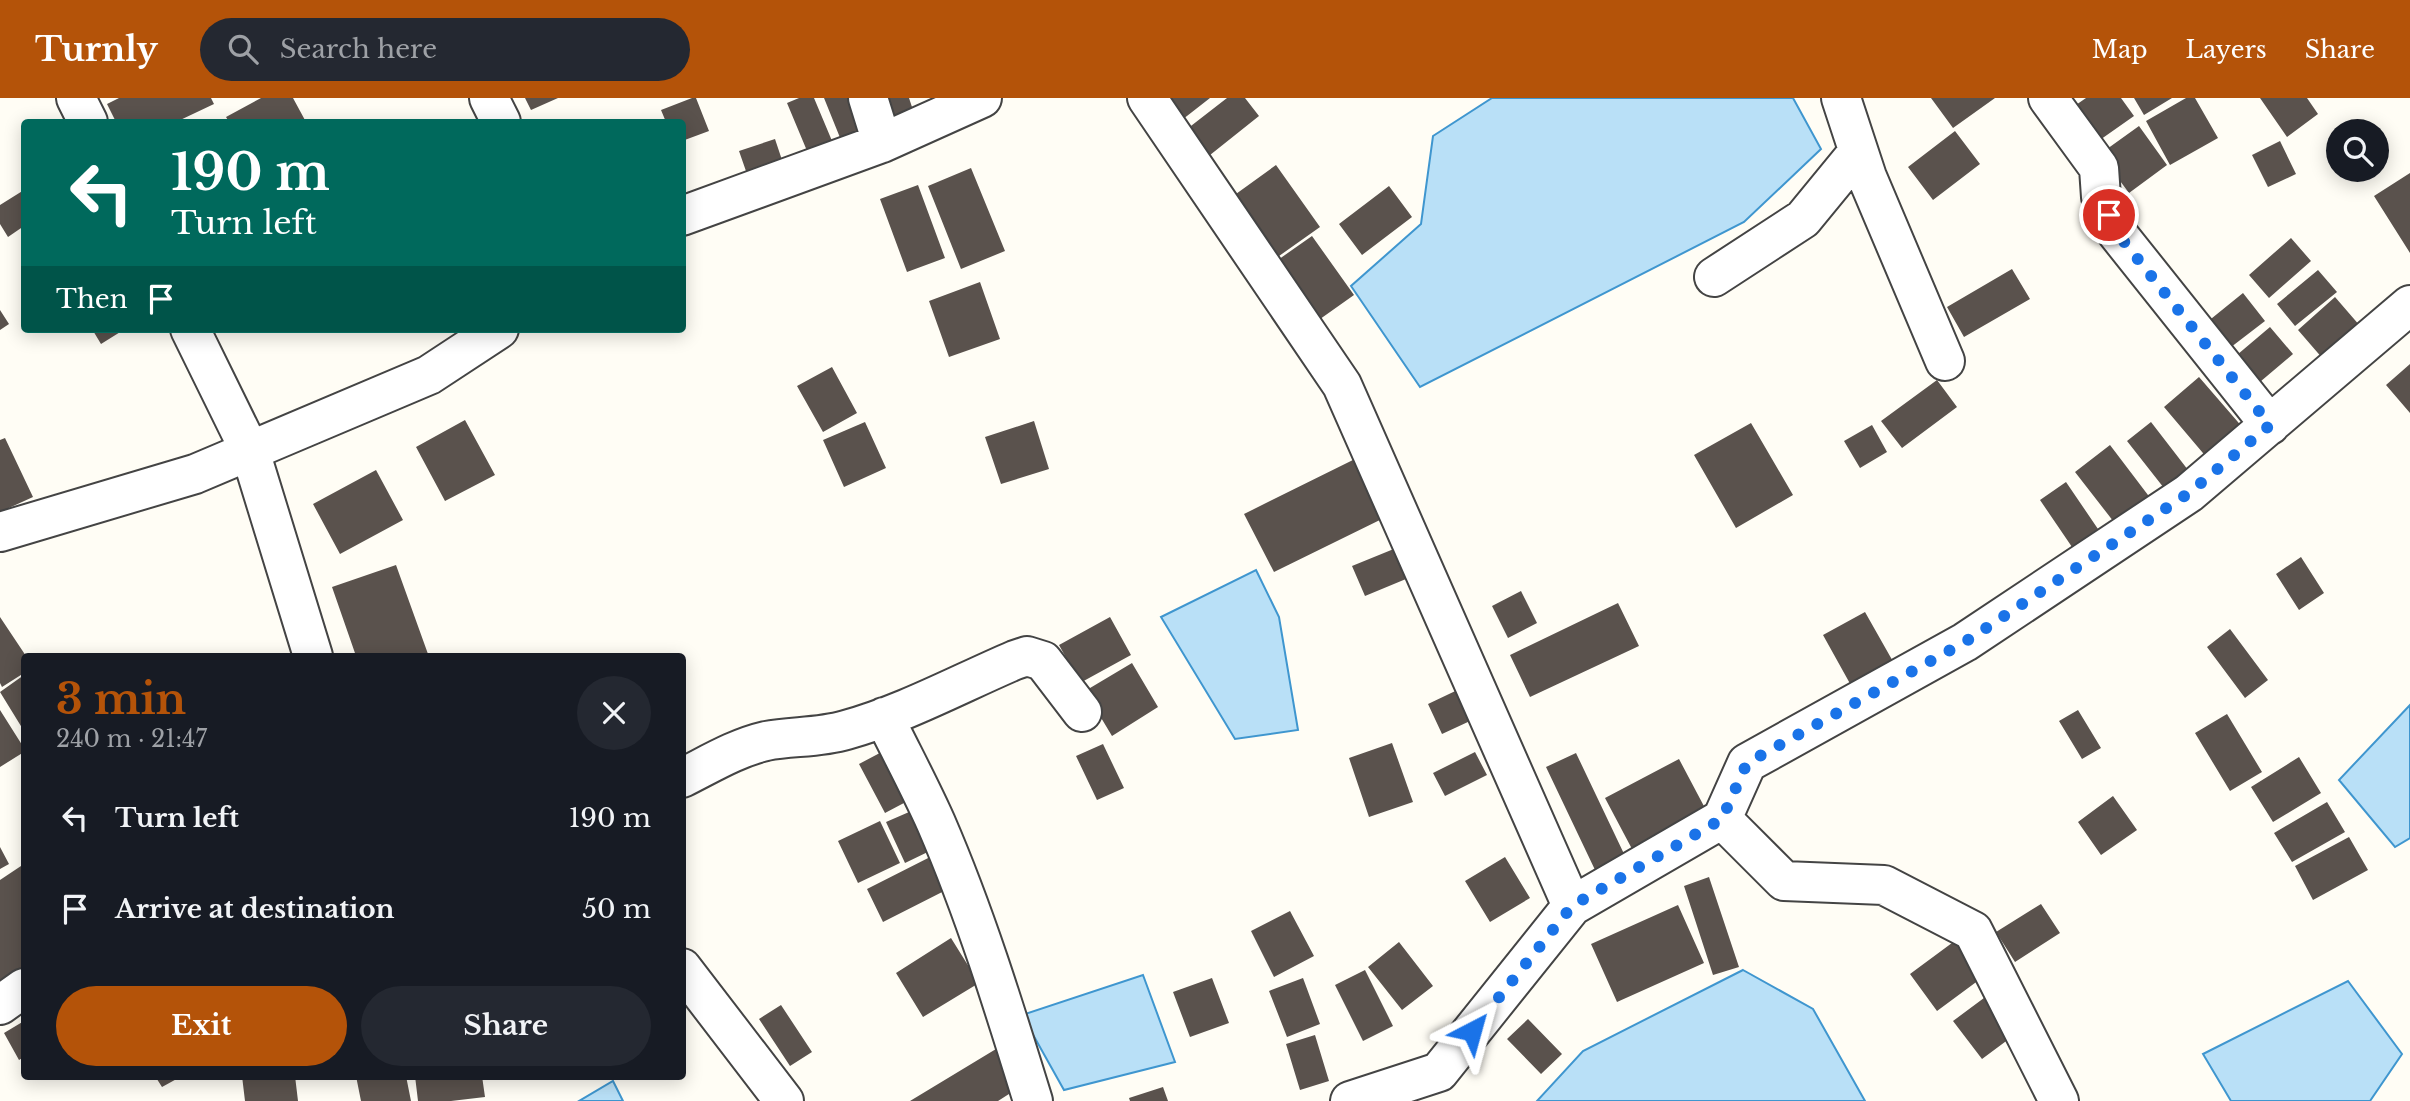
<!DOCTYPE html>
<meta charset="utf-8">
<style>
:root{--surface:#171b24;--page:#242831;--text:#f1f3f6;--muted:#9ea1a6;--accent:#b45309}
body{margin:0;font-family:"Libre Baskerville",serif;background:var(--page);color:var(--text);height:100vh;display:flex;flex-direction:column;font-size:26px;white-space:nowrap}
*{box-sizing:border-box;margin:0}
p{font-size:23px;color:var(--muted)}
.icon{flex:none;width:38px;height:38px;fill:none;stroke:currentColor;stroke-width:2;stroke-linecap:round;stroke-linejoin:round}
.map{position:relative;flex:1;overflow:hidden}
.panel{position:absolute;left:21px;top:555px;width:665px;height:427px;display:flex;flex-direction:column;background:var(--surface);border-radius:7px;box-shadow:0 4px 18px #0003}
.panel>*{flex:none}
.top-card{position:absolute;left:21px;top:21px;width:665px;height:214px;border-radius:7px;box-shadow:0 4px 18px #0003;background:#00695c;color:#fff;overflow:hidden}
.controls{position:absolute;left:2326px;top:21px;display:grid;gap:14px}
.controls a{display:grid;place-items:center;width:63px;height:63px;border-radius:50%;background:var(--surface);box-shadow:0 4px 18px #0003;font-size:35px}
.pin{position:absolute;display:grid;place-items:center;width:60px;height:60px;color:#fff;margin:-30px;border:4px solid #fff;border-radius:50%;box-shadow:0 2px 7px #0007}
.me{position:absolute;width:77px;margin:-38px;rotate:39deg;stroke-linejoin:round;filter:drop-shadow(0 0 5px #0008)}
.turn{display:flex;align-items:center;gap:24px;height:147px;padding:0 35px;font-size:32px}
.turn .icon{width:91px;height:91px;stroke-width:2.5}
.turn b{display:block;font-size:49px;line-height:60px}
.then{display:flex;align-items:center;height:66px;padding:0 35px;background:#0003;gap:14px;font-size:26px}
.round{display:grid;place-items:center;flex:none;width:74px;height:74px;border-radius:37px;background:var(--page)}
.overview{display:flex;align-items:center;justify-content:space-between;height:119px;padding:0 35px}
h1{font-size:42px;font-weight:700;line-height:52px;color:var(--accent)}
.button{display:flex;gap:14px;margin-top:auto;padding:14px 35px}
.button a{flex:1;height:80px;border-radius:42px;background:var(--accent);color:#fff;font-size:28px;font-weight:700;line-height:80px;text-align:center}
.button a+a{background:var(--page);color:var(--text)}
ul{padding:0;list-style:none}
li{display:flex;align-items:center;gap:21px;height:91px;padding:0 35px}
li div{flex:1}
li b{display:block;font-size:26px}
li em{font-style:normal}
header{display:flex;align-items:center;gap:42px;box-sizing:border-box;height:98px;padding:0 35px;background:var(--accent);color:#fff}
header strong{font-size:33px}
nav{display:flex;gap:38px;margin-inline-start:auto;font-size:24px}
.search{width:490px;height:63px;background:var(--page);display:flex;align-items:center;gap:18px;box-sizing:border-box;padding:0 24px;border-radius:38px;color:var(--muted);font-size:26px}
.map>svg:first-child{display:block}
</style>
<header>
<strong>Turnly</strong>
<div class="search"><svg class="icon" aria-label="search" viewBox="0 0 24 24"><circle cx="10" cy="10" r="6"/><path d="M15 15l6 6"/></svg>Search here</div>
<nav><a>Map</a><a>Layers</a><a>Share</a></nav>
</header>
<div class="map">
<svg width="2410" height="1003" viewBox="0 0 2410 1003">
<rect width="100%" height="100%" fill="#fffdf5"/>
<path fill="#b9e0f7" stroke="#3f96cf" stroke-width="2" d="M 1492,0 L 1793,0 L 1821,51 L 1744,124 L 1420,289 L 1351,188 L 1421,126 L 1433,38 Z
M 1256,472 L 1279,519 L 1298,632 L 1235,641 L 1161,519 Z
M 2410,607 L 2410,740 L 2395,749 L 2339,682 Z
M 1743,872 L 1813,911 L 1865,1003 L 1537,1003 L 1583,953 Z
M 1143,877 L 1175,964 L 1064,992 L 1022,917 Z
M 2348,883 L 2402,956 L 2370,1003 L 2231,1003 L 2203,956 Z
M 613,983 L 623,1003 L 579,1003 Z"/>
<path fill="#5a524d" d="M 119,0 L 211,0 L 214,6 L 176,24 L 116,24 L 107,6 Z
M 261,0 L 293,0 L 306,24 L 229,24 L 226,19 Z
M 525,0 L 558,0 L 531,12 Z
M 692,0 L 696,0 L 709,33 L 682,43 L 682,24 L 666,24 L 661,12 Z
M 799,0 L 814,0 L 835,50 L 810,60 L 787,5 Z
M 824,0 L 861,0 L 877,39 L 845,52 Z
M 872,0 L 909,0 L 913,12 L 879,23 Z
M 1159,0 L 1210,0 L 1178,25 Z
M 1227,0 L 1245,0 L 1259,18 L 1200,65 L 1178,38 Z
M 1931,0 L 1995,0 L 1953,30 Z
M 2086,0 L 2121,0 L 2134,18 L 2097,44 L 2073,9 Z
M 2134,0 L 2172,0 L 2144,17 Z
M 2186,0 L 2195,0 L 2218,40 L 2170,67 L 2146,23 Z
M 2260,0 L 2307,0 L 2318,16 L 2287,39 Z
M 2139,28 L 2167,67 L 2129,95 L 2100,56 Z
M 1955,33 L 1980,66 L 1933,102 L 1908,69 Z
M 775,41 L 783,65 L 747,76 L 739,53 Z
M 2280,43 L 2296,76 L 2268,89 L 2252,57 Z
M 1276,67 L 1320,129 L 1272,163 L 1229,101 Z
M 971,70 L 1005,153 L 961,171 L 928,88 Z
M 2410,75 L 2410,155 L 2374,98 Z
M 918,87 L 945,160 L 907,174 L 880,101 Z
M 1389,88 L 1412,119 L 1362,157 L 1339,126 Z
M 24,92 L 24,128 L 8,139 L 0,126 L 0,107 Z
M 1312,138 L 1354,197 L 1306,231 L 1265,171 Z
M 2291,140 L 2311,163 L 2269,200 L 2249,177 Z
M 2012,171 L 2030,201 L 1964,239 L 1947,209 Z
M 2318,172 L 2337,194 L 2295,228 L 2277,206 Z
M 980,184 L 1000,241 L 949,259 L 929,203 Z
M 2243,195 L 2265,223 L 2222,256 L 2201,229 Z
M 2335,199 L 2367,236 L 2330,269 L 2298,232 Z
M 0,212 L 9,226 L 0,232 Z
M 2270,229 L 2293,256 L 2254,289 L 2231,262 Z
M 92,231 L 125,231 L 101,246 Z
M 2410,266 L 2410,315 L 2386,287 Z
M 832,269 L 857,315 L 823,334 L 797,288 Z
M 2199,279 L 2244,331 L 2208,361 L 2164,309 Z
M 1937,282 L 1957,309 L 1902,350 L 1881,323 Z
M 465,322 L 495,377 L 445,403 L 416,349 Z
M 1034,323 L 1049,371 L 1001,386 L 985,339 Z
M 865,324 L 886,370 L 844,389 L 823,342 Z
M 2151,324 L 2195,381 L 2171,399 L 2127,343 Z
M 1751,325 L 1793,397 L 1736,430 L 1694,357 Z
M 1872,327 L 1887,354 L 1860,370 L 1844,343 Z
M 5,340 L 33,399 L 0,414 L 0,342 Z
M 2110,347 L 2151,401 L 2117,428 L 2075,374 Z
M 1359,359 L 1388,418 L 1274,474 L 1244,416 Z
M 376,372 L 403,422 L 340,456 L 313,406 Z
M 2066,384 L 2098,431 L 2072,449 L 2040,402 Z
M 1406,446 L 1418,476 L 1365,498 L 1352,468 Z
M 2301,459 L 2324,495 L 2299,512 L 2276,476 Z
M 396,467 L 428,556 L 421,558 L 356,558 L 332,489 Z
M 1521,493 L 1537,525 L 1508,540 L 1492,508 Z
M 1618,505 L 1639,548 L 1530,599 L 1510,557 Z
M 1865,514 L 1895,567 L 1853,591 L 1823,537 Z
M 0,519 L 26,558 L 24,575 L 2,589 L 0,585 Z
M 1110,519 L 1131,557 L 1080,585 L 1059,547 Z
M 2230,531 L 2268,582 L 2245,600 L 2207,549 Z
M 1132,565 L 1158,609 L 1112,638 L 1085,593 Z
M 24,577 L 24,633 L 0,594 Z
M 1468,587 L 1483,617 L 1442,636 L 1428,606 Z
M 0,612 L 24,650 L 24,654 L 0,669 Z
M 2078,612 L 2101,650 L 2082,661 L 2059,623 Z
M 2227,616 L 2262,674 L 2230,693 L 2195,635 Z
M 1392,645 L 1413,704 L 1369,719 L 1349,660 Z
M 1103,646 L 1124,690 L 1097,702 L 1076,658 Z
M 893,648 L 919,697 L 885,715 L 859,666 Z
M 1475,654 L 1487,677 L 1445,698 L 1433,675 Z
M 1576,655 L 1626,760 L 1596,774 L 1546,669 Z
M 2299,659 L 2321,695 L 2273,724 L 2251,689 Z
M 1679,661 L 1706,712 L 1632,751 L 1605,700 Z
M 2113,698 L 2137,732 L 2101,757 L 2078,724 Z
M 2327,704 L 2345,734 L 2292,764 L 2274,735 Z
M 916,711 L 934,751 L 905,765 L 886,724 Z
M 880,723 L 900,765 L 858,785 L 838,743 Z
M 2349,739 L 2368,772 L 2313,802 L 2295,768 Z
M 0,749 L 9,766 L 0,771 Z
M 940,754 L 956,787 L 883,824 L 867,791 Z
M 1505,759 L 1530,800 L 1490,824 L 1465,783 Z
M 24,766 L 24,874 L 0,890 L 0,782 Z
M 1709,779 L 1739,869 L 1713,877 L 1684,788 Z
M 2041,806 L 2060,835 L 2015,864 L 1996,834 Z
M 1678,807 L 1704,865 L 1617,904 L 1591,846 Z
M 1290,813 L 1314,858 L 1274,879 L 1251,833 Z
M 951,840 L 979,885 L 923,919 L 896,875 Z
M 1956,842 L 1983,879 L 1937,913 L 1910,876 Z
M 1399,844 L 1433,888 L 1402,912 L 1368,869 Z
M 1365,872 L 1393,928 L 1363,943 L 1335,887 Z
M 1212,880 L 1229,925 L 1190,939 L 1173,894 Z
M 1303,880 L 1320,926 L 1287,939 L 1269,893 Z
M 1988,897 L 2017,935 L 1982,961 L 1953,923 Z
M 781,907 L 812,954 L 790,968 L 759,921 Z
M 1528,921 L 1562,956 L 1541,976 L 1507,941 Z
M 24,923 L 24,959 L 19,962 L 4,935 Z
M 1315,937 L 1329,983 L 1300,992 L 1286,946 Z
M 996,951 L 1020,989 L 998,1003 L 910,1003 Z
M 155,978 L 182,978 L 162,989 Z
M 242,978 L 295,978 L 298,1003 L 245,1003 Z
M 356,978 L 406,978 L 411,1003 L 361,1003 Z
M 415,978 L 482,978 L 485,999 L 451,1003 L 418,1003 Z
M 1163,989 L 1168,1003 L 1130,1003 L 1129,1000 Z"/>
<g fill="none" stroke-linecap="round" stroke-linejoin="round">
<g stroke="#444" stroke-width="42">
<path id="minor" d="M 76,0 L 88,24
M 489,0 L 501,24
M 868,0 L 882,45
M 1147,0 L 1342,287 L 1572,808 L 1439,974 L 1350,1003
M 1841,0 L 1867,79 L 1945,263
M 2048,0 L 2099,70 L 2101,99 L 2117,135 L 2270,327
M 682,118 L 882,45 L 982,0
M 1714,179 L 1803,121 L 1858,54
M 190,231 L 250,353 L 313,558
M 0,434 L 195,376 L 429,277 L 499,231
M 884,619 C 901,654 920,689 936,725 C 975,815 1004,909 1033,1003
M 682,680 C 710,666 736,650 766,643 C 792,638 819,640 846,632 C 904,616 959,586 1015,562 L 1027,558 L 1043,563 L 1082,614
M 1722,721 L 1784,783 L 1884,787 L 1973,833 L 2059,1003
M 1572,808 L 1722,721 L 1747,665 L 1965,544 L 2189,395 L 2410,207
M 682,870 L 784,1003
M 0,907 L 24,890"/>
</g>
<use href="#minor" stroke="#fff" stroke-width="38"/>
</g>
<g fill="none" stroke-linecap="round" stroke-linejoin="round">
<path stroke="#1a73e8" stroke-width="12" stroke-dasharray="0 21.6" d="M 1472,933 L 1572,808 L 1722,721 L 1747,665 L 1965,544 L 2189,395 L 2270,327 L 2117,135 L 2109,117"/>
</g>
</svg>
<div class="controls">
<a><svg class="icon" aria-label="search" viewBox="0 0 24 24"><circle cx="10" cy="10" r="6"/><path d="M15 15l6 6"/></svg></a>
</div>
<div class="pin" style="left:2109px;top:117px;background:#d93025"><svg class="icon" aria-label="arrive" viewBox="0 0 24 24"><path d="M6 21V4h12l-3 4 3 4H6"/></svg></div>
<svg class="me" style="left:1472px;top:933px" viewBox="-20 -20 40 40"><path d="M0-17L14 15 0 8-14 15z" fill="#1a73e8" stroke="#fff" stroke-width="4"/></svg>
<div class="top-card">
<div class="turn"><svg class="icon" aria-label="left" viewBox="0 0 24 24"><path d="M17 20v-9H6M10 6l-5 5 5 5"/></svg><div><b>190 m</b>Turn left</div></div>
<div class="then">Then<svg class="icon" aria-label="arrive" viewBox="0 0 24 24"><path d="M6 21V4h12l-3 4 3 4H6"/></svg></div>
</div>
<section class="panel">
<div class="overview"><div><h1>3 min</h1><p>240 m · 21:47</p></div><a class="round"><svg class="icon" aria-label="close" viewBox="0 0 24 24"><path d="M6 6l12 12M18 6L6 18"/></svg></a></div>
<ul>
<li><svg class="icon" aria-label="left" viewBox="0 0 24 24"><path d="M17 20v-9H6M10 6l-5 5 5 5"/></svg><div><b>Turn left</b></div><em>190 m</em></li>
<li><svg class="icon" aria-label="arrive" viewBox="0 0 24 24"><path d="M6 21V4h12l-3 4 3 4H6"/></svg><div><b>Arrive at destination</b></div><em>50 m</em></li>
</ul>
<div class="button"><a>Exit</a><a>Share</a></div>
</section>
</div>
